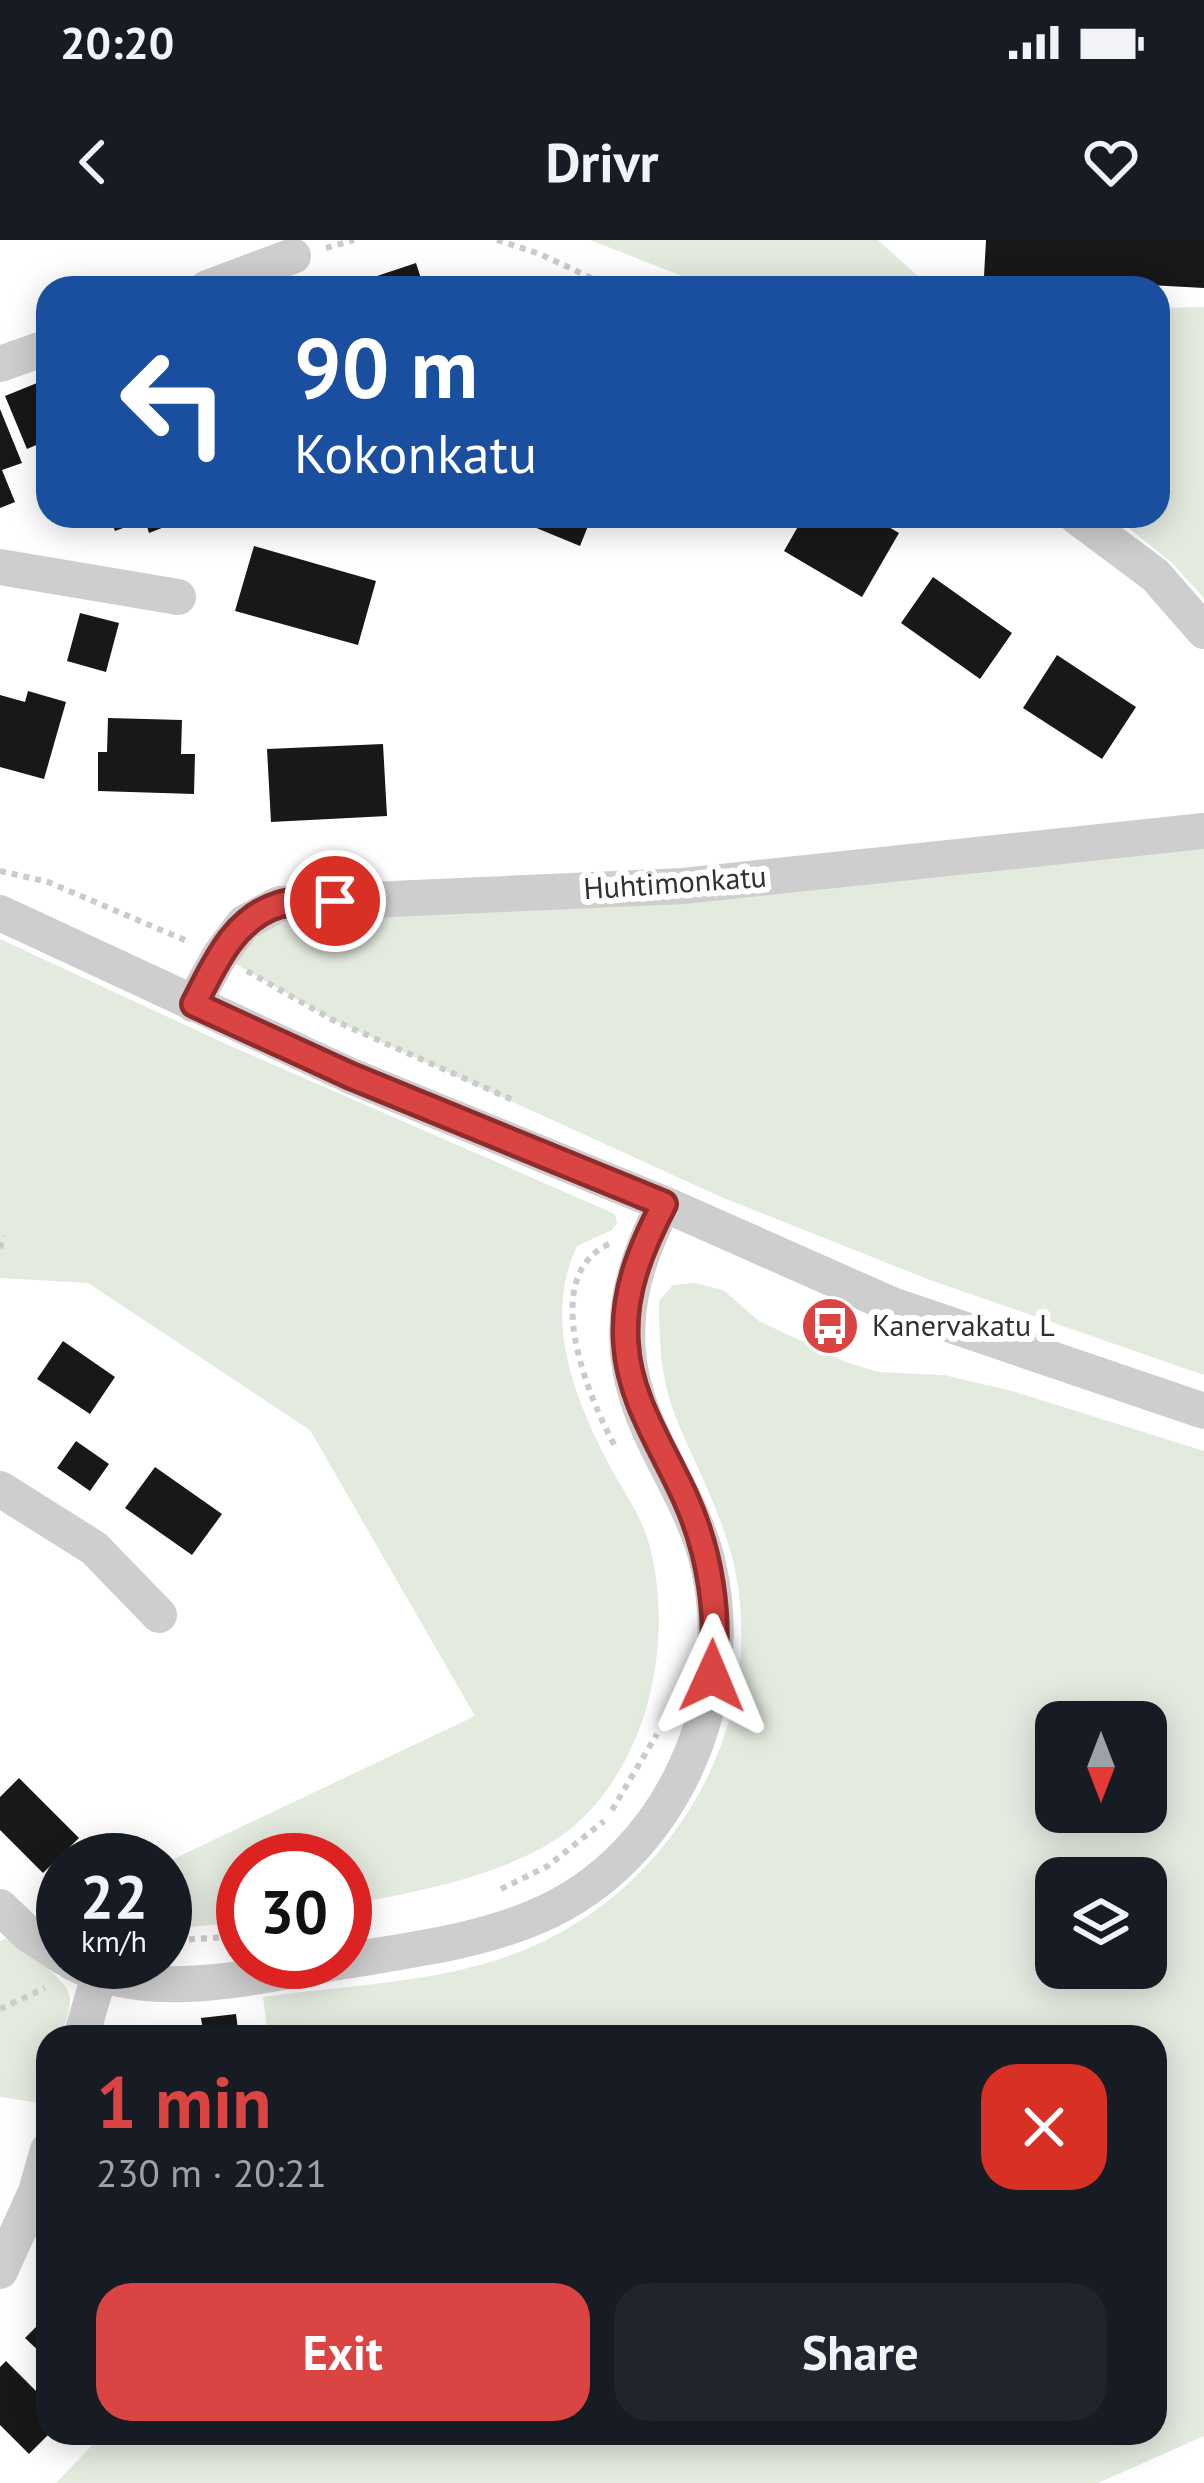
<!DOCTYPE html>
<meta charset="utf-8">
<style>
:root{--surface:#171b24;--page:#20242c;--text:#f1f3f6;--muted:#9ea1a6;--accent:#da4442}
body{margin:0;font-family:"PT Sans",sans-serif;background:var(--page);color:var(--text);height:100vh;display:flex;flex-direction:column;font-size:45px;white-space:nowrap}
*{box-sizing:border-box;margin:0}
p{font-size:39px;color:var(--muted)}
.icon{flex:none;width:66px;height:66px;fill:none;stroke:currentColor;stroke-width:2;stroke-linecap:round;stroke-linejoin:round}
.map{position:relative;flex:1;overflow:hidden}
.details{position:absolute;left:36px;top:1785px;width:1131px;height:420px;display:flex;flex-direction:column;background:var(--surface);border-radius:36px;box-shadow:0 6px 30px #0003}
.details>*{flex:none}
.top-card{position:absolute;left:36px;top:36px;width:1134px;height:252px;border-radius:36px;box-shadow:0 6px 30px #0003;background:#1a4fa0;color:#fff;overflow:hidden}
.needle{width:78px;rotate:180deg}
.buttons{position:absolute;left:1035px;top:1461px;display:grid;gap:24px}
.buttons a{display:grid;place-items:center;width:132px;height:132px;border-radius:24px;background:var(--surface);box-shadow:0 6px 30px #0003;font-size:60px}
.speed{position:absolute;left:36px;top:1593px;display:flex;gap:24px;font-size:60px;font-weight:700;text-align:center}
.speed>*{display:grid;place-content:center;width:156px;height:156px;border-radius:50%;background:var(--surface);box-shadow:0 6px 30px #0003;line-height:1}
.speed small{font-size:30px;font-weight:400}
.speed .limit{border:18px solid #d22;background:#fff;color:#111}
.pin{position:absolute;display:grid;place-items:center;width:102px;height:102px;color:#fff;margin:-51px;border:6px solid #fff;border-radius:50%;box-shadow:0 3px 12px #0007}
.me{position:absolute;width:132px;margin:-66px;rotate:1deg;stroke-linejoin:round;filter:drop-shadow(0 0 9px #0008)}
.turn{display:flex;align-items:center;gap:42px;height:252px;padding:0 60px;font-size:54px}
.turn .icon{width:156px;height:156px;stroke-width:2.5}
.turn b{display:block;font-size:84px;line-height:102px}
.round{display:grid;place-items:center;flex:none;width:126px;height:126px;border-radius:36px;background:var(--page)}
.summary{display:flex;align-items:center;justify-content:space-between;height:204px;padding:0 60px}
h1{font-size:72px;font-weight:700;line-height:90px;color:var(--accent)}
.primary-button{display:flex;gap:24px;margin-top:auto;padding:24px 60px}
.primary-button a{flex:1;height:138px;border-radius:36px;background:var(--accent);color:#fff;font-size:48px;font-weight:700;line-height:138px;text-align:center}
.primary-button a+a{background:var(--page);color:var(--text)}
.status{display:flex;justify-content:space-between;align-items:center;height:84px;padding:0 60px;background:var(--surface);direction:ltr}
.status svg{height:33px;fill:currentColor}
header{display:flex;justify-content:space-between;align-items:center;height:156px;padding:0 60px;background:var(--surface);font-size:54px;font-weight:700}
.map>svg:first-child{display:block}
</style>
<div class="status"><b>20:20</b><svg viewBox="0 0 49 12"><path d="M0 12V9h3v3zM5 12V6h3v6zM10 12V3h3v9zM15 12V0h3v12zM26 1h20v11H26zM47 4h2v5h-2z"/></svg></div>
<header><svg class="icon" aria-label="back" viewBox="0 0 24 24"><path d="M15 5l-7 7 7 7"/></svg>Drivr<svg class="icon" aria-label="heart" viewBox="0 0 24 24"><path d="M12 20l-8-8c-3-5 5-10 8-4 3-6 11-1 8 4z"/></svg></header>
<div class="map">
<svg width="1204" height="2243" viewBox="0 0 1204 2243">
<rect width="100%" height="100%" fill="#fff"/>
<path fill="#e3eade" fill-rule="evenodd" d="M 590,0 L 878,0 L 931,48 L 713,48 Z
M 1204,67 L 1204,358 L 1172,323 L 1114,276 L 1158,276 L 1158,68 Z
M 1204,591 L 1204,1135 L 930,1040 L 721,957 L 331,779 L 220,715 L 244,683 Z
M 0,699 L 226,804 L 615,974 L 617,983 L 612,990 L 577,1006 C 541,1082 577,1164 613,1232 C 625,1253 640,1275 647,1297 C 680,1404 644,1556 538,1610 C 478,1641 411,1653 345,1665 L 345,1620 L 243,1620 L 243,1682 L 188,1687 L 165,1685 L 165,1623 L 475,1476 L 310,1190 L 88,1043 L 0,1038 Z
M 695,1043 L 723,1050 L 759,1081 L 846,1122 L 878,1132 L 944,1135 L 1012,1151 L 1204,1211 L 1204,2196 L 1098,2243 L 56,2243 L 104,2193 L 1155,2193 L 1155,1797 L 268,1797 L 263,1757 C 345,1745 437,1743 514,1714 C 670,1656 772,1486 733,1321 C 721,1271 695,1225 676,1178 C 661,1140 659,1102 659,1061 L 673,1045 ZM 1146,1482 L 1146,1572 L 1056,1572 L 1056,1482 ZM 1146,1638 L 1146,1728 L 1056,1728 L 1056,1638 Z
M 7,1698 C 22,1712 69,1738 70,1758 C 71,1771 64,1785 60,1797 L 48,1797 L 48,1839 L 41,1863 L 0,1857 L 0,1701 Z"/>
<path fill="#181818" d="M 986,0 L 1204,0 L 1204,48 L 984,36 Z
M 416,23 L 424,48 L 344,48 L 344,47 Z
M 37,143 L 48,168 L 48,200 L 27,209 L 5,156 Z
M 0,169 L 22,223 L 2,230 L 15,262 L 0,268 Z
M 109,276 L 192,276 L 149,293 L 145,280 L 115,291 Z
M 518,276 L 592,276 L 580,306 L 517,280 Z
M 804,276 L 870,276 L 899,293 L 862,357 L 784,311 Z
M 254,306 L 376,341 L 358,405 L 235,371 Z
M 933,337 L 1012,393 L 980,439 L 901,383 Z
M 80,373 L 119,383 L 106,432 L 67,421 Z
M 1057,415 L 1136,467 L 1102,519 L 1023,468 Z
M 28,451 L 66,462 L 44,539 L 0,527 L 0,455 L 25,462 Z
M 108,478 L 182,480 L 181,514 L 195,514 L 194,554 L 98,551 L 98,512 L 107,512 Z
M 383,504 L 387,576 L 271,582 L 267,509 Z
M 63,1101 L 115,1137 L 90,1174 L 37,1139 Z
M 76,1201 L 109,1224 L 90,1251 L 57,1228 Z
M 155,1227 L 222,1274 L 192,1315 L 125,1268 Z
M 19,1538 L 79,1598 L 43,1633 L 0,1590 L 0,1557 Z
M 236,1774 L 239,1797 L 204,1797 L 201,1778 Z
M 48,2075 L 48,2114 L 45,2117 L 25,2098 Z
M 6,2121 L 48,2163 L 48,2195 L 29,2214 L 0,2185 L 0,2127 Z"/>
<g fill="none" stroke-linecap="round" stroke-linejoin="round">
<path stroke="#cbcbcb" stroke-width="6" stroke-dasharray="6 6" stroke-linecap="butt" d="M 497,0 L 540,14 L 613,48
M 326,8 L 354,0
M 0,631 L 48,642 L 187,701
M 247,731 L 331,779 L 515,861
M 609,1004 C 537,1037 589,1159 616,1208
M 0,1008 L 4,996
M 612,1570 L 657,1494
M 501,1649 L 548,1626 L 604,1581
M 165,1701 L 243,1696
M 0,1769 L 45,1748"/>
<path stroke="#cecece" stroke-width="36" d="M 207,48 L 293,16
M 0,124 L 48,107
M 1076,276 L 1155,335 L 1204,391
M 0,327 L 178,357
M 0,673 L 351,836 L 664,964 L 892,1065 L 1204,1171
M 193,764 L 220,715 L 244,683 L 279,664 L 683,646 L 1204,591
M 0,1249 L 94,1308 L 159,1375
M 0,1667 L 28,1694 L 63,1717
M 345,1721 C 410,1710 479,1702 540,1675 C 670,1618 740,1461 708,1324 C 694,1264 655,1215 637,1157 C 615,1087 632,1027 664,964
M 72,1722 C 151,1764 255,1736 339,1722
M 81,1797 L 99,1736
M 0,2031 L 36,1952 L 48,1910"/>
</g>
<g fill="none" stroke-linecap="round" stroke-linejoin="round">
<g stroke="#8e2c2b" stroke-width="30">
<path id="route" d="M 335,661 C 318,662 295,659 278,665 C 233,679 214,726 194,764 L 351,836 L 664,964 C 641,1008 622,1053 626,1104 C 629,1159 663,1208 685,1257 C 710,1312 720,1376 712,1436"/>
</g>
<use href="#route" stroke="#da4442" stroke-width="21"/>
</g>
<defs>
<g id="bus-disc" transform="scale(3)"><circle r="9.5" fill="#da4442" stroke="#fff"/><path d="M-5-6H5V4H4V6H2V4H-2V6H-4V4H-5ZM-3.5-4V0h7V-4ZM-3.5 1.2v1.5H-2V1.2ZM2 1.2v1.5H3.5V1.2Z" fill="#fff"/></g>
</defs>
<g fill-rule="evenodd">
<use href="#bus-disc" x="830" y="1086"/>
</g>
<g text-anchor="middle" stroke-width="12" stroke-linejoin="round" paint-order="stroke">
<g font-size="30" fill="#313131" stroke="#fff">
<text transform="translate(675 643) rotate(-4)" y="10">Huhtimonkatu</text>
</g>
<g font-size="30" fill="#313131" stroke="#fff" text-anchor="start">
<text x="872" y="1096">Kanervakatu L</text>
</g>
</g>
</svg>
<div class="buttons">
<a><svg class="needle" viewBox="-14 -14 28 28"><path d="M0-13l5 13h-10z" fill="#e53935"/><path d="M0 13l5-13h-10z" fill="#9ea1a6"/></svg></a>
<a><svg class="icon" aria-label="layers" viewBox="0 0 24 24"><path d="M12 4l9 5-9 5-9-5zM3 14l9 5 9-5"/></svg></a>
</div>
<div class="speed"><div>22<small>km/h</small></div><div class="limit">30</div></div>
<div class="pin" style="left:335px;top:661px;background:#d93025"><svg class="icon" aria-label="arrive" viewBox="0 0 24 24"><path d="M6 21V4h12l-3 4 3 4H6"/></svg></div>
<svg class="me" style="left:712px;top:1436px" viewBox="-20 -20 40 40"><path d="M0-17L14 15 0 8-14 15z" fill="#da4442" stroke="#fff" stroke-width="4"/></svg>
<div class="top-card">
<div class="turn"><svg class="icon" aria-label="left" viewBox="0 0 24 24"><path d="M17 20v-9H6M10 6l-5 5 5 5"/></svg><div><b>90 m</b>Kokonkatu</div></div>
</div>
<section class="details">
<div class="summary"><div><h1>1 min</h1><p>230 m · 20:21</p></div><a class="round" style="background:#d93025;color:#fff"><svg class="icon" aria-label="close" viewBox="0 0 24 24"><path d="M6 6l12 12M18 6L6 18"/></svg></a></div>
<div class="primary-button"><a>Exit</a><a>Share</a></div>
</section>
</div>
